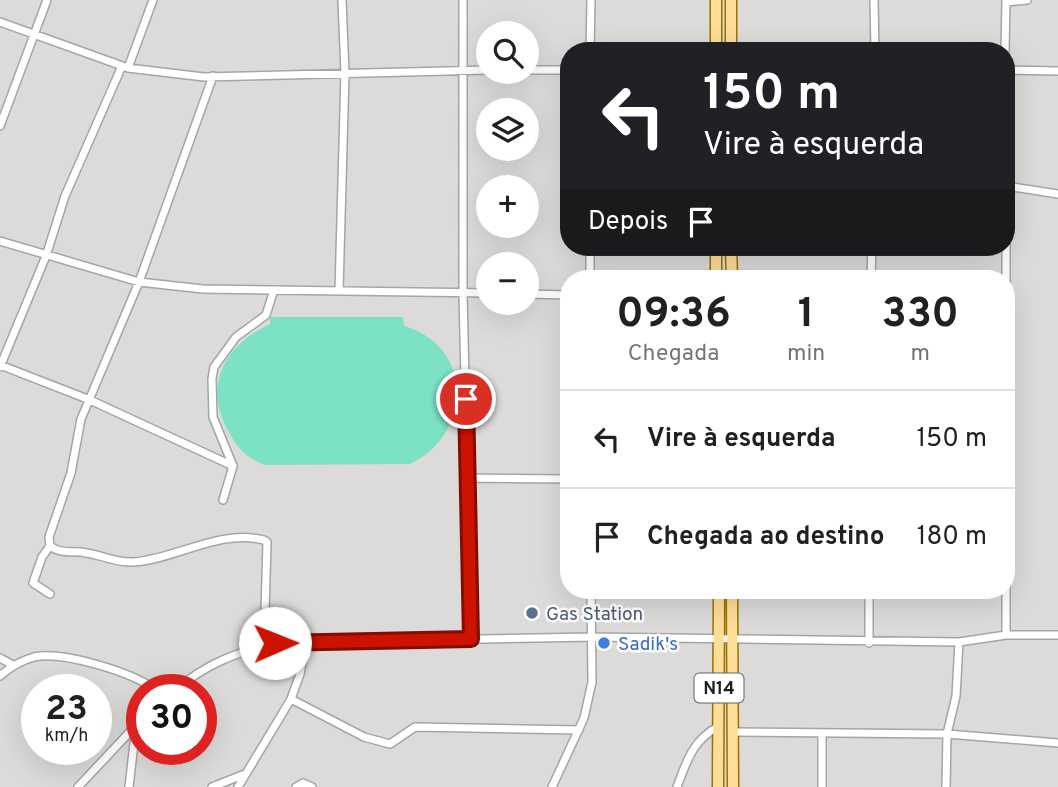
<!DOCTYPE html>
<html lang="pt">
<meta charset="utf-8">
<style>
:root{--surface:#fff;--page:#f6f6f6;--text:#202124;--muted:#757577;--line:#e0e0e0}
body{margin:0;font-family:Overpass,sans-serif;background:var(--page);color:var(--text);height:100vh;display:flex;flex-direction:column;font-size:26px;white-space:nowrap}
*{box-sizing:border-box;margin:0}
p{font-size:23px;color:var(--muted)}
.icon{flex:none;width:38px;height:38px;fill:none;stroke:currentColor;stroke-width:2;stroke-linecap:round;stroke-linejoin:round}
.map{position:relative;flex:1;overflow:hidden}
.drawer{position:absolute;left:560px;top:270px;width:455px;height:329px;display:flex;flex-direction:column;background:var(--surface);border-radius:28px;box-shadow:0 7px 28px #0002}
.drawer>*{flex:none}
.top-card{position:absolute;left:560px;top:42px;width:455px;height:214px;border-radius:28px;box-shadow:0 7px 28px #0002;background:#202124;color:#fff;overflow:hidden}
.buttons{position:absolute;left:476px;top:21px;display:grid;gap:14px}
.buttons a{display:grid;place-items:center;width:63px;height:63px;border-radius:50%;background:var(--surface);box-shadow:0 7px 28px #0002;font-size:35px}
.speed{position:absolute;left:21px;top:674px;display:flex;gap:14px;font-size:35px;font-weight:700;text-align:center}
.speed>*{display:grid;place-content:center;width:91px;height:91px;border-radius:50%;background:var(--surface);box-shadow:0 7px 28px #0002;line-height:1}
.speed small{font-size:18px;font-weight:400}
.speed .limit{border:10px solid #d22;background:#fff;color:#111}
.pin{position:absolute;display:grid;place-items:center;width:60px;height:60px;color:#fff;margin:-30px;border:4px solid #fff;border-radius:50%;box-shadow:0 2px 7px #0007}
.me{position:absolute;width:77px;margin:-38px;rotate:89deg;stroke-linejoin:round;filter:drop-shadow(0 0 5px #0008)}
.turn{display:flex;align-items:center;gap:24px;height:147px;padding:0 28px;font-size:32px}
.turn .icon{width:91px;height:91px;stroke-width:2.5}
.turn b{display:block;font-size:49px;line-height:60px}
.then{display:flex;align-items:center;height:66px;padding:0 28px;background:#0003;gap:14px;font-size:26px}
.eta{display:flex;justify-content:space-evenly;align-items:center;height:119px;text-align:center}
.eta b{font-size:42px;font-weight:700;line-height:49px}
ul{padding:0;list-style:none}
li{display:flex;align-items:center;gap:21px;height:98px;padding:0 28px;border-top:2px solid var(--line)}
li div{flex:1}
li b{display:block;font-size:26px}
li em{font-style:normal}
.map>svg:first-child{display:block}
</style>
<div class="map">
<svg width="1058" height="787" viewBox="0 0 1058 787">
<rect width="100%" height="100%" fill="#efece3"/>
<path fill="#dcdbda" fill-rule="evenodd" d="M 0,0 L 1058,0 L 1058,787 L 0,787 ZM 488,33 L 527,33 L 527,72 L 488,72 ZM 569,51 L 1006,51 L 1006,247 L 569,247 ZM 488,110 L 527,110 L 527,149 L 488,149 ZM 488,187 L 527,187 L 527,226 L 488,226 ZM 488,264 L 527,264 L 527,303 L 488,303 ZM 569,278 L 1006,278 L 1006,590 L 569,590 ZM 37,690 L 96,690 L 96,749 L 37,749 ZM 142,690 L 201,690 L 201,749 L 142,749 Z"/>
<path fill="#7de2c5" d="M 270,317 L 403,317 L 404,326 C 475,346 472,435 410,464 L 265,465 C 248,459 239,450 230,434 C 202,387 223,346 270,324 Z"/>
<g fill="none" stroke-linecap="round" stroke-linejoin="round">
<g stroke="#a5a5a5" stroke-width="10">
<path id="street" d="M 463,0 L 463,293 L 471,639
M 874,0 L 875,51
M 1006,2 L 1027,0
M 0,22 L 128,68 L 204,77 L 488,70
M 590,51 L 591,0
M 1005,51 L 1006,0
M 128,68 L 153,0
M 527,70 L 569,70
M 1006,70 L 1058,71
M 0,126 L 47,0
M 1006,171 L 1006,635
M 1006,186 L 1058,194
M 0,241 L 139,282 L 203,289 L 488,293
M 590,247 L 590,278
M 871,278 L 872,247
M 339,291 L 345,73 L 342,0
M 527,294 L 569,295
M 0,365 L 90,400 L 233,466
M 0,367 L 46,256 L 65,196 L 122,66
M 467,478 L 569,479
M 223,500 L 233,466 L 213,417 L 212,379 L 214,367 L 236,337 L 266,315 L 274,290
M 50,546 C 62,555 73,550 86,553 C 102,555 116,563 133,562 C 177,559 218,529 264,540 L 267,542 L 264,646
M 869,590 L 869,643
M 50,594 L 33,583 L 42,557 L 50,546 L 49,537 L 71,473 L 81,419 L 139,282 L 213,76
M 0,658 L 13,665
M 0,676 C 10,667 20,661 34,657 C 63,651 132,672 156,690
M 175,690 C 208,663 235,653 275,643 L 591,637 L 959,642 L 1006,635 L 1058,635
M 291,699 L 364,737 L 390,744 L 415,727 L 579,730
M 733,732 L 947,734 L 1058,743
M 822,733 L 822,787
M 78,787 L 142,719
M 129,787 L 136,726
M 212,787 L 245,774
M 238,787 L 291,699 L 300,674 L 306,642
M 296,787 L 303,783 L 312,787
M 552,787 L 584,718 L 592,682 L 591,590
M 677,787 C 687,760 693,740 719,726
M 946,787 L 947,734 L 956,696 L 959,642"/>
</g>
<g stroke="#977300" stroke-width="13">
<path id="primary" d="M 716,51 L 716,0
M 731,51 L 731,0
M 716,247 L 716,278
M 731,247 L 732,278
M 732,590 L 733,787
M 718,787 L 719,590"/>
</g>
<use href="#street" stroke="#fff" stroke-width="7"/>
<use href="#primary" stroke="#ffdc98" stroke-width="10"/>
</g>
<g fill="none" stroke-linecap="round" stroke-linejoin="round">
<g stroke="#840c00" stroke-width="18">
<path id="route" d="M 275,643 L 471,639 L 466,399"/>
</g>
<use href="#route" stroke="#cb1300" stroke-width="12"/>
</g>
<circle fill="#5c6f8a" stroke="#fff" stroke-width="2.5" cx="532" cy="613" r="7"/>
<circle fill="#3f7fe0" stroke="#fff" stroke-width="2.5" cx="604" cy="643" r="7"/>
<g text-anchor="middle" stroke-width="5" stroke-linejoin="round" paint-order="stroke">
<rect fill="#fff" stroke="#626262" stroke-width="2" x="694.5" y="673.5" width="49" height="29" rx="5"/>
<g font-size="18" font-weight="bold" fill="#1e1e1e">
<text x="719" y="694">N14</text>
</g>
<g font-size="19" fill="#4e5e75" stroke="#fff" text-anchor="start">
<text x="546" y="620">Gas Station</text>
</g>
<g font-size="19" fill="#366cbe" stroke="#fff" text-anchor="start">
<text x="618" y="650">Sadik's</text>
</g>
</g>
</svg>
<div class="buttons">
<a><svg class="icon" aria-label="search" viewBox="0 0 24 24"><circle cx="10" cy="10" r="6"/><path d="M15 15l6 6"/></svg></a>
<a><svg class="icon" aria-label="layers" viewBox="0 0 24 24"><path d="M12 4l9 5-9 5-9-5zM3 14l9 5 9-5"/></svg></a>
<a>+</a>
<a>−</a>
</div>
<div class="speed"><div>23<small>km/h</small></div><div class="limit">30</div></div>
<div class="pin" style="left:466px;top:399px;background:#d93025"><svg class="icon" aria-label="arrive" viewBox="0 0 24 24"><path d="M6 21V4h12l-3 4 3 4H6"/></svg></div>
<svg class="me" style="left:275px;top:643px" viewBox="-20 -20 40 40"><circle r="19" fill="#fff"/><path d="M0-13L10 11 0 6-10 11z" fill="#cb1300"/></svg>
<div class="top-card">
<div class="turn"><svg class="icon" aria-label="left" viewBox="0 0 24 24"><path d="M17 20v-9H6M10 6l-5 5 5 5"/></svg><div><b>150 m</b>Vire à esquerda</div></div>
<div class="then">Depois<svg class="icon" aria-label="arrive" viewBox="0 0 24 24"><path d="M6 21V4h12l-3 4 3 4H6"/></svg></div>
</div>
<section class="drawer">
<div class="eta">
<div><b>09:36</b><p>Chegada</p></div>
<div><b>1</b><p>min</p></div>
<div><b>330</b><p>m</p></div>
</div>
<ul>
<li><svg class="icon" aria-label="left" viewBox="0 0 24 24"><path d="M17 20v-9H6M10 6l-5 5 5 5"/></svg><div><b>Vire à esquerda</b></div><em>150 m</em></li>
<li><svg class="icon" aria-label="arrive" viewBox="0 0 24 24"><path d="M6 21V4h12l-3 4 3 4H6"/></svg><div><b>Chegada ao destino</b></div><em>180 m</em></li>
</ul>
</section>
</div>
